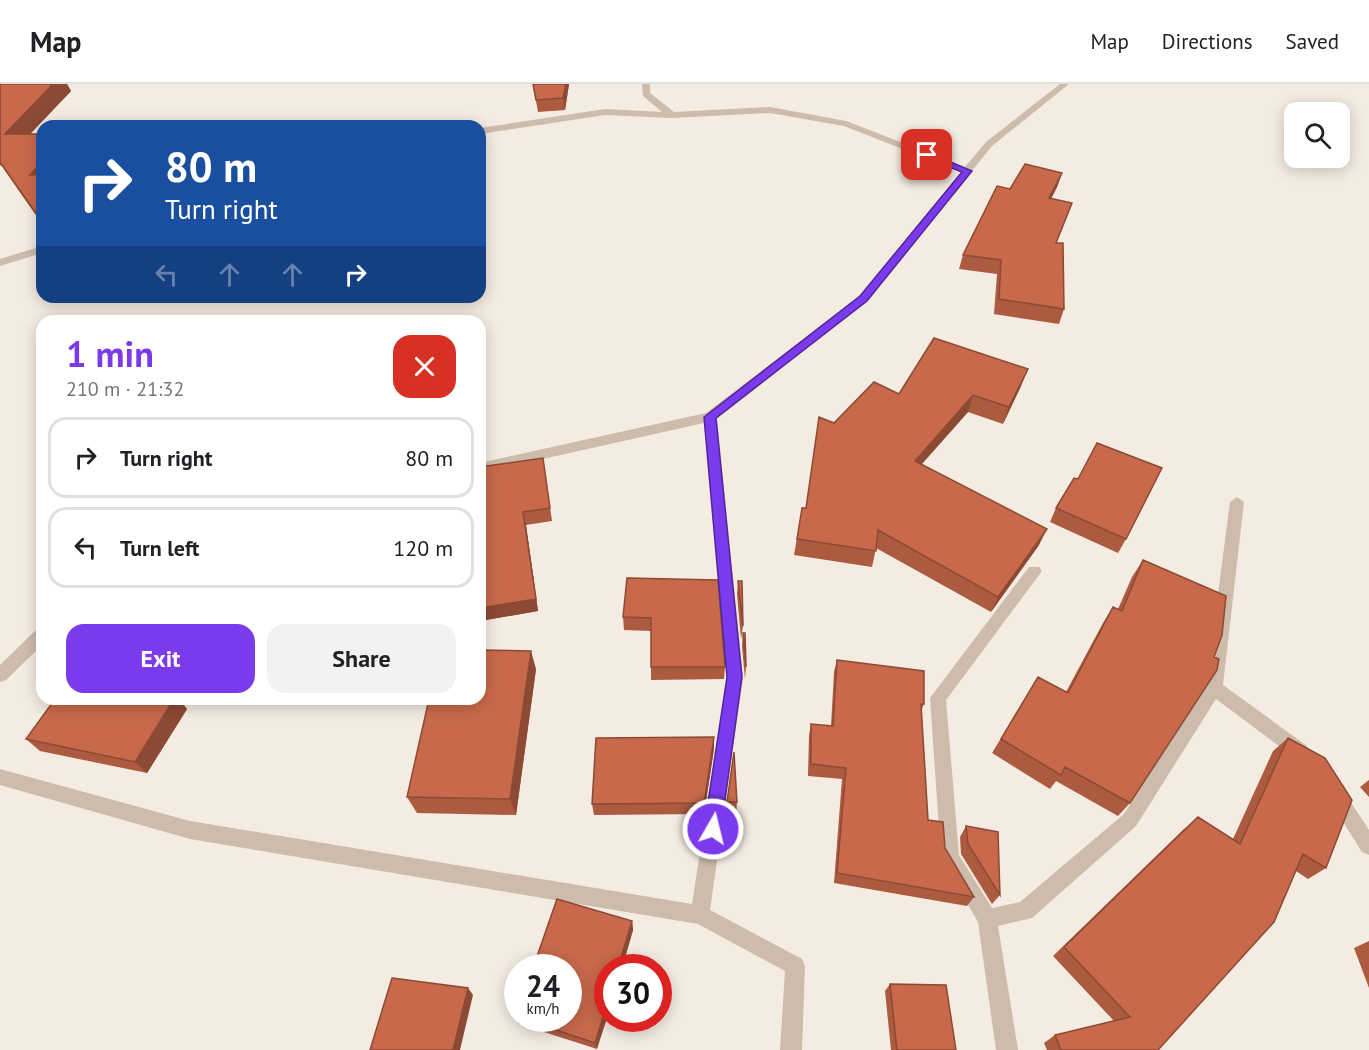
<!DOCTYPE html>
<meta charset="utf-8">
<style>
:root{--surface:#fff;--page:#f2f2f2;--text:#202124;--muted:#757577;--line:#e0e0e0;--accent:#7c3aed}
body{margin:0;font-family:"PT Sans",sans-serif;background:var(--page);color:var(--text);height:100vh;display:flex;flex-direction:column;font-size:22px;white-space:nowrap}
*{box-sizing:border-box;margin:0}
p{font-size:20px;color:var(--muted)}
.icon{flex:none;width:33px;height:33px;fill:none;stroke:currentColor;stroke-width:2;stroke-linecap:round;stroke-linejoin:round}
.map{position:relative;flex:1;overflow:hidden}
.side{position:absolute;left:36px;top:231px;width:450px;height:390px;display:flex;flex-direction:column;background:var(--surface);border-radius:18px;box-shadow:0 3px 15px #0003}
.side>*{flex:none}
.hud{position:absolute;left:36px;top:36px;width:450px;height:183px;border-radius:18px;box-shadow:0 3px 15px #0003;background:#1a4fa0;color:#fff;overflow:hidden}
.controls{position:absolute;left:1284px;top:18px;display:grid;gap:12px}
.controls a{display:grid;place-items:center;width:66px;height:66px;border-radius:12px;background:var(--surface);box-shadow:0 3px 15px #0003;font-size:30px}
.speed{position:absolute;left:504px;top:870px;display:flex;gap:12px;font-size:30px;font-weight:700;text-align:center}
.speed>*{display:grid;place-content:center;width:78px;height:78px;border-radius:50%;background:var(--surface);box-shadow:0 3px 15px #0003;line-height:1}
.speed small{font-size:15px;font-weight:400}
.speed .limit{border:9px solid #d22;background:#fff;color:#111}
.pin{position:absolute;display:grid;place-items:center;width:51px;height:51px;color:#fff;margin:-26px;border-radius:12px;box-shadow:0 3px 9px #0006}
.me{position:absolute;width:66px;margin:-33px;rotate:8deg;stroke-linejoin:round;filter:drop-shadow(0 0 4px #0008)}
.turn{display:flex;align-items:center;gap:21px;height:126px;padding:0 30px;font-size:27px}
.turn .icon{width:78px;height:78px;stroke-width:2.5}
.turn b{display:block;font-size:42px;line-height:51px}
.lanes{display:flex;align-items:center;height:57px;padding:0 30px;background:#0003;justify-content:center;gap:30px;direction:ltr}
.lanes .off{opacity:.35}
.round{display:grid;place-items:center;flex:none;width:63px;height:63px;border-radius:18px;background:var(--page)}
.headline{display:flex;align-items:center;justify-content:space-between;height:102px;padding:0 30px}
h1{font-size:36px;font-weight:700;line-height:45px;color:var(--accent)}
.cta{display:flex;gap:12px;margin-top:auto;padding:12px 30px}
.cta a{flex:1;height:69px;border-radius:18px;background:var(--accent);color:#fff;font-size:24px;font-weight:700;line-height:69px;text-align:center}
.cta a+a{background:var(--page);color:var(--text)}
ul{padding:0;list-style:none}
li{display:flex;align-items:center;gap:18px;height:81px;margin:0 12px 9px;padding:0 18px;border:3px solid var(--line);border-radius:18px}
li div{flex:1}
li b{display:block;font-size:22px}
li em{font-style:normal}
header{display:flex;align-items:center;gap:36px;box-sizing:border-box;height:84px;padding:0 30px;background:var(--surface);border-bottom:2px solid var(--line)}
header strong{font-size:28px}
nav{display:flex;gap:33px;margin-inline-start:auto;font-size:21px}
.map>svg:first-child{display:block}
</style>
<header>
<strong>Map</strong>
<nav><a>Map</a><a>Directions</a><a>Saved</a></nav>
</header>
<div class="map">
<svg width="1369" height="966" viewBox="0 0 1369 966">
<rect width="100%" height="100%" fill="#f4ebe1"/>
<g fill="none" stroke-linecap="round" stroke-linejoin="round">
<path fill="#cdbbac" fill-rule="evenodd" d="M 642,0 L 650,0 L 650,9 L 674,28 L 770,23 L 846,37 L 965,83 L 986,58 L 1060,0 L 1069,0 L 992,62 L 867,217 L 717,335 L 743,593 L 710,826 L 802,875 L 805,882 L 802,966 L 780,966 L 785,887 L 698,840 L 190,755 L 0,701 L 0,685 L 190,737 L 692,820 L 727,593 L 704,339 L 480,389 L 480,379 L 706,329 L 859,213 L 961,88 L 844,42 L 770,29 L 672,34 L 605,31 L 480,50 L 480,44 L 605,25 L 662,28 L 643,12 Z
M 42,162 L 42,169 L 0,182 L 0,175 Z
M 1237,413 L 1244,418 L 1223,601 L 1307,662 L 1310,668 L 1307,674 L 1301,676 L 1295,674 L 1216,615 L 1136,742 L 1032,834 L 998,842 L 1018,966 L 996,966 L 978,838 L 941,773 L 930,614 L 1029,483 L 1039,483 L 1042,487 L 1039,491 L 946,616 L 959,771 L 992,824 L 1020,818 L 1124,730 L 1206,602 L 1230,418 Z
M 42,544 L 42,561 L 6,596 L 0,598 L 0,581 L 36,546 Z
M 1336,703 L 1342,705 L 1369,746 L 1369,771 L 1362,768 L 1330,717 L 1327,711 L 1330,705 Z"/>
</g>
<path fill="#ac5a40" d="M 0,0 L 67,0 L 71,7 L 30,50 L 42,50 L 42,140 L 1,81 L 0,82 Z
M 533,0 L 569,0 L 565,26 L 538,28 Z
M 1062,89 L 1057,103 L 1051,115 L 1064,225 L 1059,240 L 994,230 L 997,190 L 959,185 L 963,171 L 1010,105 Z
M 1021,302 L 1003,340 L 968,328 L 922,380 L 1039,461 L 991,528 L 876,464 L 872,483 L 794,471 L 802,424 L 806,424 L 834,339 L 899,310 Z
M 543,374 L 552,437 L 526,441 L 538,527 L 480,537 L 480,383 Z
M 1078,395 L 1126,455 L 1118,469 L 1050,438 L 1056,424 Z
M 1143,476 L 1130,719 L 1118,732 L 1056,697 L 1050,705 L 992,669 L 1038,593 L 1066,608 L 1103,539 L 1113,523 L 1118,525 L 1132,493 Z
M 627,494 L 725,583 L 724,595 L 651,596 L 651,547 L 624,546 L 623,533 Z
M 738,497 L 743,542 L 741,555 L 737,510 Z
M 743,549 L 746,583 L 745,595 L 742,562 Z
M 837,576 L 924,620 L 921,627 L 928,736 L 974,813 L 967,822 L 834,799 L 842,695 L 808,692 L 809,652 L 811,640 L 831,642 L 834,588 Z
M 536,585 L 516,731 L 417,729 L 407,713 Z
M 174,615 L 179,615 L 187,625 L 147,689 L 40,667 L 26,655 Z
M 714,653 L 714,665 L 704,730 L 594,731 L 592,720 Z
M 1288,654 L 1326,784 L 1308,795 L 1296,787 L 1158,966 L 1047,966 L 1044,959 L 1055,951 L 1114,937 L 1053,872 L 1184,745 L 1198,733 L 1233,755 L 1273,667 Z
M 1369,696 L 1369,713 L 1360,703 Z
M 727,718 L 737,718 L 736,729 L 726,729 Z
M 966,742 L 1000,811 L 992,820 L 961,770 L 960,753 Z
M 632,837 L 633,846 L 622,884 L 608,884 L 597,965 L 519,940 L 515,933 L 518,926 L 518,934 L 568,934 Z
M 1369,857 L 1369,904 L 1354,864 Z
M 890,900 L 956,966 L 891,966 L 885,907 Z"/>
<path fill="#8c4a34" d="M 53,0 L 67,0 L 71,7 L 15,66 L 5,50 Z
M 566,0 L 569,0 L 565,26 L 563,14 Z
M 42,78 L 42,106 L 30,91 Z
M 1062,89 L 1057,103 L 1044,128 L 1049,114 Z
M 1028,285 L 1021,302 L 1003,340 L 1009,323 Z
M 973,311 L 968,328 L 910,393 L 915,377 Z
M 523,428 L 526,441 L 538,527 L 480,537 L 480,524 Z
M 1047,445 L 1039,461 L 991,528 L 998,513 Z
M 531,567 L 536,585 L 516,731 L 510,715 Z
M 174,615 L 179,615 L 187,625 L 147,689 L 135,678 Z
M 714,653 L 714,665 L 704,730 L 704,719 Z
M 632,837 L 633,846 L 622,884 L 618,884 Z
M 468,904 L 473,911 L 460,966 L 453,966 Z
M 608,917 L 608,931 L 597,965 L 595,959 Z"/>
<path fill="#c8694b" stroke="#8c4a34" stroke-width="1.5" d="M 0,0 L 53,0 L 5,50 L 42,50 L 42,78 L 30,91 L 42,90 L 42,134 L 40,135 L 0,78 Z
M 533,0 L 566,0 L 563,14 L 536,16 Z
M 1025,80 L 1062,89 L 1049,114 L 1072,119 L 1056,159 L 1063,159 L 1064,225 L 999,215 L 1001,176 L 963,171 L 997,102 L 1010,105 Z
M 934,254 L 1028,285 L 1009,323 L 973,311 L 915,377 L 1047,445 L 998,513 L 878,446 L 876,467 L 797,455 L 802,424 L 806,424 L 819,333 L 834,339 L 874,298 L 899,310 Z
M 1097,359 L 1162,384 L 1126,455 L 1056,424 L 1074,394 L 1078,395 Z
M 543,374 L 550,424 L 523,428 L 536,515 L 480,524 L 480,383 Z
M 1143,476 L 1226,512 L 1222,551 L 1214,573 L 1219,575 L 1217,586 L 1130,719 L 1065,683 L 1061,691 L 1001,655 L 1038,593 L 1068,609 L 1113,523 L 1122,527 Z
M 627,494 L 718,496 L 725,583 L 651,583 L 651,534 L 623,533 Z
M 738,497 L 742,497 L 743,542 Z
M 743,549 L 745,549 L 746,583 Z
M 480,566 L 531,567 L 510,715 L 407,713 L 429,615 L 480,615 Z
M 837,576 L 924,587 L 924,620 L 921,620 L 928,736 L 943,738 L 945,764 L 974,813 L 837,789 L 846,684 L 811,680 L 811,640 L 833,642 Z
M 55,615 L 174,615 L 135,678 L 26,655 Z
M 714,653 L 704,719 L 592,720 L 596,654 Z
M 1288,654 L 1325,674 L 1352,716 L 1326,784 L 1303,770 L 1274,838 L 1158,966 L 1061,966 L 1055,951 L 1130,933 L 1064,863 L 1198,733 L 1240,760 Z
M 734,668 L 737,718 L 727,718 Z
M 966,742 L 998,748 L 1000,811 L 968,760 Z
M 557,815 L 632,837 L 618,884 L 608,884 L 608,917 L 595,959 L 520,934 L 568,934 L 568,884 L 533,884 Z
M 392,894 L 468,904 L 453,966 L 370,966 Z
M 890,900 L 946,901 L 956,966 L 897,966 Z"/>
<path fill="#7c3aed" stroke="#51269a" stroke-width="1.5" d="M 927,68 L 972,87 L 867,217 L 716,334 L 742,593 L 721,745 L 719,750 L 713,753 L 707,750 L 704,745 L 727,593 L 704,333 L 860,212 L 962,88 L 924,73 L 923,71 Z"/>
</svg>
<div class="controls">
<a><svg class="icon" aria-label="search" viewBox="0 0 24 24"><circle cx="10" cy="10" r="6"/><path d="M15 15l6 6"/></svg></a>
</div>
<div class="speed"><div>24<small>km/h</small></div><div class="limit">30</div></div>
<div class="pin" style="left:927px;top:71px;background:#d93025"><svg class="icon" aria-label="arrive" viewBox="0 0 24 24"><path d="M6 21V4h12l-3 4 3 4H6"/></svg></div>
<svg class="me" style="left:713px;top:745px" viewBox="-20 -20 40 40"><circle r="17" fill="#7c3aed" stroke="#fff" stroke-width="3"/><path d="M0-11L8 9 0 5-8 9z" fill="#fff"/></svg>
<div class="hud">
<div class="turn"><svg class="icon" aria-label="right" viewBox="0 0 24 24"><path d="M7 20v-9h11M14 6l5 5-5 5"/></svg><div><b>80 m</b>Turn right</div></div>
<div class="lanes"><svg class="icon off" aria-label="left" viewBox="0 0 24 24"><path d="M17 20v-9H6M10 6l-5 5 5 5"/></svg><svg class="icon off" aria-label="ahead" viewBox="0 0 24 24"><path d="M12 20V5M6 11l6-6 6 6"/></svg><svg class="icon off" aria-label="ahead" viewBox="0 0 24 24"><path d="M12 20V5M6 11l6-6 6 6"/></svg><svg class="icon" aria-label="right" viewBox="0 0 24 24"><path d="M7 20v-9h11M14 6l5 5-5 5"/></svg></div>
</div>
<section class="side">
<div class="headline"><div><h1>1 min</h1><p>210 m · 21:32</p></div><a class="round" style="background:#d93025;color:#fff"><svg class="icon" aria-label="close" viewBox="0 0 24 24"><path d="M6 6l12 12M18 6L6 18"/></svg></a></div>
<ul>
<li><svg class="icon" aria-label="right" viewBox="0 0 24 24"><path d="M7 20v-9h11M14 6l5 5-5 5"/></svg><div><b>Turn right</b></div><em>80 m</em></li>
<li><svg class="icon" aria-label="left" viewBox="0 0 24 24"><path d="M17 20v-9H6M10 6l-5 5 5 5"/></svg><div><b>Turn left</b></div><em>120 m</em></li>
</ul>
<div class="cta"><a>Exit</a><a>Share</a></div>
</section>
</div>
